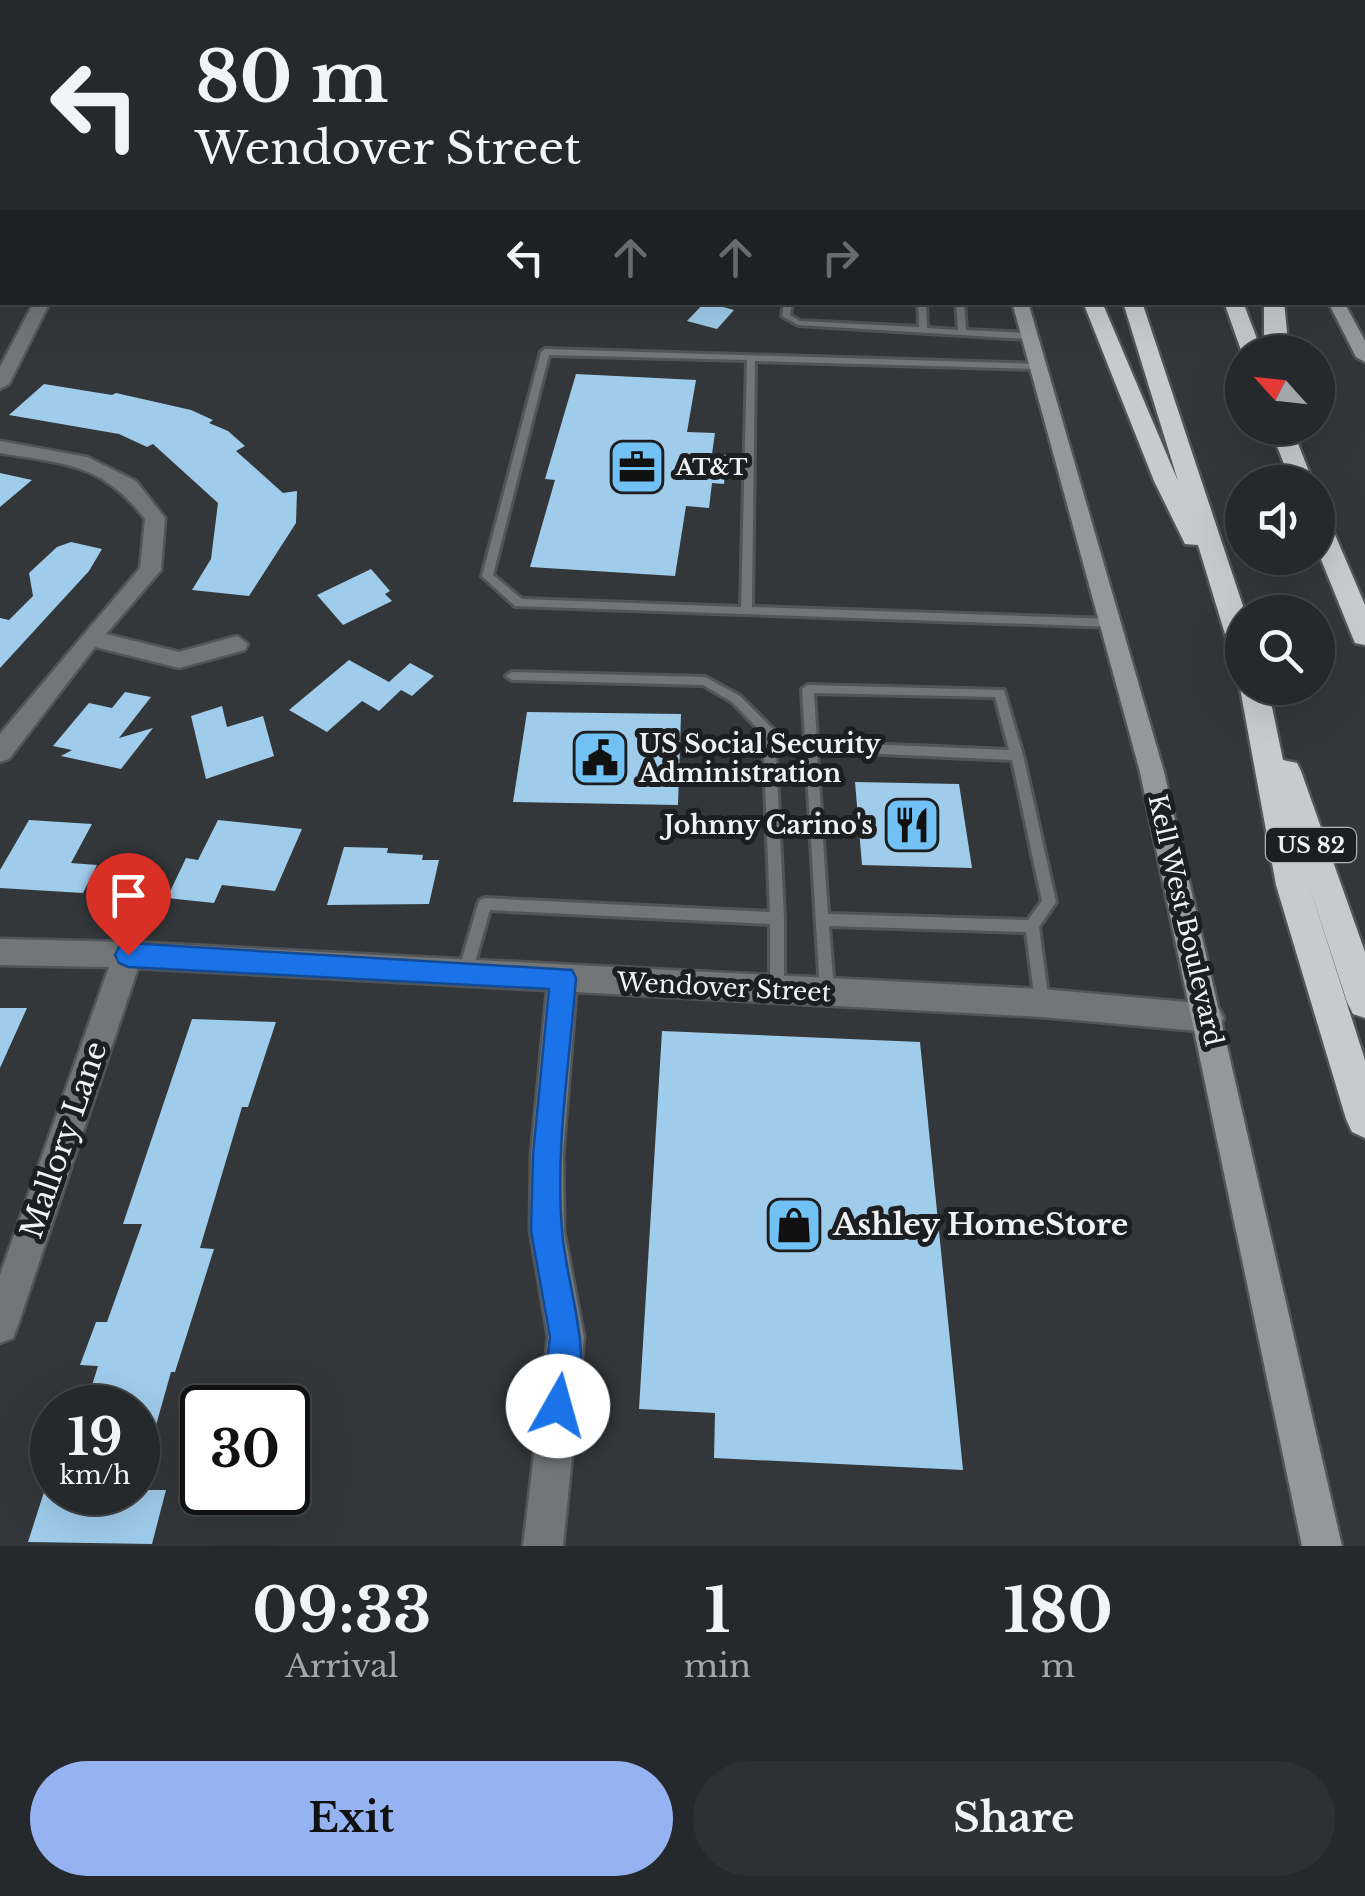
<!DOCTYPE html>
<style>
:root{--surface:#26292c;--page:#2e3134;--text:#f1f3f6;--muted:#a4a6a9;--line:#424548;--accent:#95b2f1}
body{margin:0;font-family:"Libre Baskerville",serif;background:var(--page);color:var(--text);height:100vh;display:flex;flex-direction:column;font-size:38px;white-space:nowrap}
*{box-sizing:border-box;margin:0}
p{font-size:32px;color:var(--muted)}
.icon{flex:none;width:55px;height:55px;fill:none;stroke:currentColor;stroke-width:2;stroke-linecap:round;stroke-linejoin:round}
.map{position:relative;height:1546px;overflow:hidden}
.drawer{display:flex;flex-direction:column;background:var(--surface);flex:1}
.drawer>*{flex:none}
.top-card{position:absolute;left:0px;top:0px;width:1365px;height:305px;box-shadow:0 10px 40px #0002,0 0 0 2px var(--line);background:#26292c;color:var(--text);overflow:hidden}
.needle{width:65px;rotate:297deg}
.fabs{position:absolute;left:1225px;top:335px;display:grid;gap:20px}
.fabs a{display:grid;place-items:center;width:110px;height:110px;border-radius:50%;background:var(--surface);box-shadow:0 10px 40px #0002,0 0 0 2px var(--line);font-size:50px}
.speed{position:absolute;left:30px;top:1385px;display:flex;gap:20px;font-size:50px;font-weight:700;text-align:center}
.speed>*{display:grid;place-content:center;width:130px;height:130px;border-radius:50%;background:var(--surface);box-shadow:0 10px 40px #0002,0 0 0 2px var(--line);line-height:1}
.speed small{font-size:25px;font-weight:400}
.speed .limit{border:5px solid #111;border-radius:15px;background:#fff;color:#111}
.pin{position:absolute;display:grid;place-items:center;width:85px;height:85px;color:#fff;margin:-102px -42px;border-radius:50% 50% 50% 0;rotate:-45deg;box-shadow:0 0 10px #0007}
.pin .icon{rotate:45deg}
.me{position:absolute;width:110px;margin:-55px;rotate:7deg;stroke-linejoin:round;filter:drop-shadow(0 0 8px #0008)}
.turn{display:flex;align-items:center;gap:35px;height:210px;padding:0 30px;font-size:45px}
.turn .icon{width:130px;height:130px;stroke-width:2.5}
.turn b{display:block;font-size:70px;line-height:85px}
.lanes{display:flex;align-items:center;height:95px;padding:0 30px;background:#0003;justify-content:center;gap:50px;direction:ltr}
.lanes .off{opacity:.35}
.eta{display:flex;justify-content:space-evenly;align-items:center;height:170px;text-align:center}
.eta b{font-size:60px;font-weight:700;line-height:70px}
.button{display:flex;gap:20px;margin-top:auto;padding:20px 30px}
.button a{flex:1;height:115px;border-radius:60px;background:var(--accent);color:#111;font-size:40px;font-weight:700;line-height:115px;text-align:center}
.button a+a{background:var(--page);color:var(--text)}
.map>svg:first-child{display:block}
</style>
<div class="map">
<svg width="1365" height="1546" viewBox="0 0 1365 1546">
<rect width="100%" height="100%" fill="#33373a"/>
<path fill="#9fcceb" d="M 705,302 L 734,310 L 717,329 L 687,321 Z
M 576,374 L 696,380 L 687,432 L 715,433 L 712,454 L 727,455 L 724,484 L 712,483 L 709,508 L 686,506 L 675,576 L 530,567 L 555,480 L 545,479 Z
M 44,384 L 112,395 L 116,393 L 191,410 L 213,420 L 209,423 L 228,431 L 245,446 L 236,451 L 283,493 L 297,491 L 296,523 L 249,596 L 192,590 L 211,559 L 218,503 L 153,444 L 147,447 L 119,434 L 9,415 Z
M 0,473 L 32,480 L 0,507 Z
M 71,542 L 102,549 L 89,571 L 0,668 L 0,618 L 9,620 L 33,596 L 29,573 L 57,547 Z
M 371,569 L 390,591 L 385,594 L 392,601 L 343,625 L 317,595 Z
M 349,660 L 389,682 L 410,663 L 434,676 L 412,696 L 401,690 L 379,711 L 362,701 L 327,732 L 289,710 Z
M 125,692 L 151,697 L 119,738 L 153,728 L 121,769 L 61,756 L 72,750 L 53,746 L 89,703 L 112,708 Z
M 222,706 L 227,727 L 263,716 L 274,756 L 206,779 L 191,716 Z
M 527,712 L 681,714 L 678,805 L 513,802 Z
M 855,782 L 959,784 L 972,868 L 862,865 Z
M 29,820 L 92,824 L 71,863 L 97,865 L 83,893 L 0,888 L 0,870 Z
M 218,820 L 302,829 L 275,891 L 222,885 L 214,903 L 167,898 L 186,858 L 198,860 Z
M 344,847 L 388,848 L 387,853 L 423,855 L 422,860 L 439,860 L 429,904 L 327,905 Z
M 0,1008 L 27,1008 L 0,1068 Z
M 192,1019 L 276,1022 L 248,1107 L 242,1107 L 200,1248 L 214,1249 L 175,1372 L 171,1372 L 144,1468 L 138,1467 L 138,1408 L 85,1408 L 98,1366 L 80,1365 L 96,1322 L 107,1322 L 142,1224 L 123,1224 Z
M 662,1031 L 920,1042 L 963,1470 L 714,1458 L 715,1413 L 639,1409 Z
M 138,1490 L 166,1490 L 152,1544 L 28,1542 L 44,1492 Z"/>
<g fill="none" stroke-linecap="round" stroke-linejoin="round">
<g stroke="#515558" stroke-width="6">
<path id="lane" d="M 842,0 L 848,0 L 846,2 L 842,2 Z
M 1229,0 L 1235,0 L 1236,2 L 1231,2 Z
M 1316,0 L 1322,0 L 1322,2 L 1317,2 Z
M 1362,16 L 1365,16 L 1365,20 L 1362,19 Z
M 1362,29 L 1365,33 L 1365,51 L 1362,49 Z
M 0,222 L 2,222 L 2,227 L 0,227 Z
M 784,302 L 792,302 L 790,315 L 800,321 L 919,327 L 918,302 L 926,302 L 927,328 L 958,330 L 956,302 L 964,302 L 966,330 L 1027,333 L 1031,336 L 1027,339 L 798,325 L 782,316 Z
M 545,349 L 1039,364 L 1040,366 L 1036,369 L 755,361 L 752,607 L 1112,619 L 1118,623 L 1112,627 L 515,606 L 482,576 L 541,352 ZM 549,355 L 747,360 L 741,607 L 522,599 L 493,575 Z
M 512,672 L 705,677 L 740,696 L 773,729 L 775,732 L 784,918 L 784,989 L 782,994 L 777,996 L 772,994 L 770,989 L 770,924 L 490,910 L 472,973 L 470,978 L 465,980 L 460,978 L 458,973 L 478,904 L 480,900 L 485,898 L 770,912 L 763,734 L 732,702 L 703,685 L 512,680 L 506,676 Z
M 808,685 L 1004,690 L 1023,755 L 1056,902 L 1039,927 L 1049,1003 L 1047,1008 L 1042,1010 L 1037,1008 L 1035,1003 L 1026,932 L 829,926 L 834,991 L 832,996 L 827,998 L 822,996 L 820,991 L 802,689 ZM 814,693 L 995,697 L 1009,750 L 817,742 ZM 817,751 L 1012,760 L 1042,901 L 1028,920 L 828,914 Z"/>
</g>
<g stroke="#515558" stroke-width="5">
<path id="street" d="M 0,57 L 2,57 L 2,63 L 0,63 Z
M 34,302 L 50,302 L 9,384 L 0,389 L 0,367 Z
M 0,441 L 87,457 L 136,481 L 165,518 L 161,570 L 106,634 L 179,652 L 237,636 L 248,644 L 245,650 L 179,668 L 95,647 L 9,759 L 0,762 L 0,734 L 140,568 L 145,519 C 102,463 65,464 0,453 Z
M 0,939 L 128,942 L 1042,989 L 1209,1004 L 1219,1008 L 1224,1018 L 1219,1028 L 1209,1032 L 1042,1017 L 576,992 L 563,1155 L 564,1231 L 584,1337 L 563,1546 L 523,1546 L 548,1337 L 530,1231 L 531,1155 L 547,990 L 138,968 L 18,1325 L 13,1338 L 0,1343 L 0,1275 L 109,967 L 0,965 Z"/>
</g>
<g stroke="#515558" stroke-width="5">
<path id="secondary" d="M 863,0 L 890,0 L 891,2 L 866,2 Z
M 917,0 L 954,0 L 955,2 L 920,2 Z
M 991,0 L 1001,0 L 1001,2 L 991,2 Z
M 1023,0 L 1041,0 L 1042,2 L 1026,2 Z
M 1188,0 L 1198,0 L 1199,2 L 1189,2 Z
M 1362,60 L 1365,60 L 1365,66 L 1362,66 Z
M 1012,302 L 1028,302 L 1164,772 L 1342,1546 L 1302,1546 L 1140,772 Z
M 1328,302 L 1344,302 L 1365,341 L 1365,362 L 1356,357 Z"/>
</g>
<g stroke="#515558" stroke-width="5">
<path id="highway" d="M 1063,0 L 1075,0 L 1076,2 L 1064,2 Z
M 1116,0 L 1128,0 L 1129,2 L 1117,2 Z
M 1083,302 L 1102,302 L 1178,481 L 1123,302 L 1142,302 L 1245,612 L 1242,653 L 1232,651 L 1228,644 L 1198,545 L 1185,544 L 1154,481 Z
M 1224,302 L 1243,302 L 1262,352 L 1242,353 Z
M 1264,302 L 1284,302 L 1289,352 L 1269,352 L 1264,334 Z
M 1270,428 L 1292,428 L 1313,482 L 1291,482 Z
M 1318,515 L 1330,523 L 1365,605 L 1365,645 L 1355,643 L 1352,636 L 1318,552 Z
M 1242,683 L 1242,688 L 1268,688 L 1283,760 L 1297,763 L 1301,771 L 1365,952 L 1365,1018 L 1353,1014 L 1347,1002 L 1308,882 L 1365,1060 L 1365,1138 L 1352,1132 L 1346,1119 L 1276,885 L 1240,688 Z"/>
</g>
<use href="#lane" fill="#737577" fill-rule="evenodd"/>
<use href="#street" fill="#737577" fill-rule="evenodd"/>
<use href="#secondary" fill="#95989b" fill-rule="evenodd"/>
<use href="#highway" fill="#c7cbcf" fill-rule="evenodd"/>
</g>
<path fill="#1a73e8" stroke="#114b97" stroke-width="2.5" d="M 128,943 L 572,970 L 576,978 C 570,1060 555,1148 562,1230 C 567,1294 597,1355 570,1418 L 558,1423 L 547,1418 L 542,1406 L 550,1337 L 531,1231 L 533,1155 L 549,989 L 128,967 L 119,963 L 115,955 L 119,947 Z"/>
<defs>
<g id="office-square" transform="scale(2.875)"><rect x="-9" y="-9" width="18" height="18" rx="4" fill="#72c1f5" stroke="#1d1e20"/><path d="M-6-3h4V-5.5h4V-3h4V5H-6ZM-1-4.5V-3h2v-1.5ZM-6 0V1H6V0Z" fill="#111"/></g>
<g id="civic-square" transform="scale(2.875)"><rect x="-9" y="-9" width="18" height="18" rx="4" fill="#72c1f5" stroke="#1d1e20"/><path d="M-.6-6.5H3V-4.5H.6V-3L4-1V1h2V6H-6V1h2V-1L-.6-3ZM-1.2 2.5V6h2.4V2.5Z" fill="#111"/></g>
<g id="restaurant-square" transform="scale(2.875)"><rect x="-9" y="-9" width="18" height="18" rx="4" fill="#72c1f5" stroke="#1d1e20"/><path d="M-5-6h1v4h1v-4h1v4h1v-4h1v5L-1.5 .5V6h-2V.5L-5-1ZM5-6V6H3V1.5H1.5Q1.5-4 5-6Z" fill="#111"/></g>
<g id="shop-square" transform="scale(2.875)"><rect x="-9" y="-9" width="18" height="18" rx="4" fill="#72c1f5" stroke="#1d1e20"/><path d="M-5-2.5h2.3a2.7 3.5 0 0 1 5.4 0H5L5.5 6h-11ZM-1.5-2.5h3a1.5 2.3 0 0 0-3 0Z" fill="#111"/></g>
</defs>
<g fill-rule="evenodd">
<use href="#office-square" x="637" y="467"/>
<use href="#civic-square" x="600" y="758"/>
<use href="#restaurant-square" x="912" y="825"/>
<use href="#shop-square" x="794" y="1225"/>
</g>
<g text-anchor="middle" stroke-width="10" stroke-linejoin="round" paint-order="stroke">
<g font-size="22" font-weight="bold" fill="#eff1f3" stroke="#1d1e20" text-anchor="start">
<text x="676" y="475">AT&amp;T</text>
</g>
<rect fill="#1d1e20" stroke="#b0b2b4" stroke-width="2.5" x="1266" y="828" width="90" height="34" rx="8"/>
<g font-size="22" font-weight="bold" fill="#eff1f3">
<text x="1311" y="853">US 82</text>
</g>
<g font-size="25" font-weight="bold" fill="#eff1f3" stroke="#1d1e20" text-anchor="start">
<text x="639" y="753">US Social Security<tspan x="639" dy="29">Administration</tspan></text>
<text x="873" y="834" text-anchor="end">Johnny Carino's</text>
</g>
<g font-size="25" fill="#eff1f3" stroke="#1d1e20">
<text transform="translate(1186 920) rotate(77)" y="9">Kell West Boulevard</text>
<text transform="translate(724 987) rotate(3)" y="9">Wendover Street</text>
</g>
<g font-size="30" fill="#eff1f3" stroke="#1d1e20">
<text transform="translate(64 1140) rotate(-71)" y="10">Mallory Lane</text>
</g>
<g font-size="30" font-weight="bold" fill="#eff1f3" stroke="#1d1e20" text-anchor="start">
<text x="833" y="1235">Ashley HomeStore</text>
</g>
</g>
</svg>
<div class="fabs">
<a><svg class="needle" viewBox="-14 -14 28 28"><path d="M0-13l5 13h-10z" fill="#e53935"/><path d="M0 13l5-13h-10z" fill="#a4a6a9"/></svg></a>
<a><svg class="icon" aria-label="sound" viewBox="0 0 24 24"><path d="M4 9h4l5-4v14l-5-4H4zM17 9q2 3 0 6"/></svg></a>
<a><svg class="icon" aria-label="search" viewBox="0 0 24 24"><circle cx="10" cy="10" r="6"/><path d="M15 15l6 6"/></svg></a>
</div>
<div class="speed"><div>19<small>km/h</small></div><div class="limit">30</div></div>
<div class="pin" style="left:128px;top:955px;background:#d93025"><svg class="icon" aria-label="arrive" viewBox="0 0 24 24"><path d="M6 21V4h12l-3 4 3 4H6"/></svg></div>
<svg class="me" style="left:558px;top:1406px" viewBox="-20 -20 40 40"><circle r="19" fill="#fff"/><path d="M0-13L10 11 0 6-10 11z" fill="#1a73e8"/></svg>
<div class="top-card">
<div class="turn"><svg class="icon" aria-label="left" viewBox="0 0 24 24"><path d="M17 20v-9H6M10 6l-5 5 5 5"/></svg><div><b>80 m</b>Wendover Street</div></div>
<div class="lanes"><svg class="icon" aria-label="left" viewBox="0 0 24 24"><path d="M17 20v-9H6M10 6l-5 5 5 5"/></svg><svg class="icon off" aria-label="ahead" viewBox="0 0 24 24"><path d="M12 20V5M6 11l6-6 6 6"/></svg><svg class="icon off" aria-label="ahead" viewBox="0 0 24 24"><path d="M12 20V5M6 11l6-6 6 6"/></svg><svg class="icon off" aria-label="right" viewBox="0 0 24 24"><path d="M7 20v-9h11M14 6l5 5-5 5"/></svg></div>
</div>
</div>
<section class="drawer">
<div class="eta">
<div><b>09:33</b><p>Arrival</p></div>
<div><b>1</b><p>min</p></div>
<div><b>180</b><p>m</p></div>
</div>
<div class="button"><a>Exit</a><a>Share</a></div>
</section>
